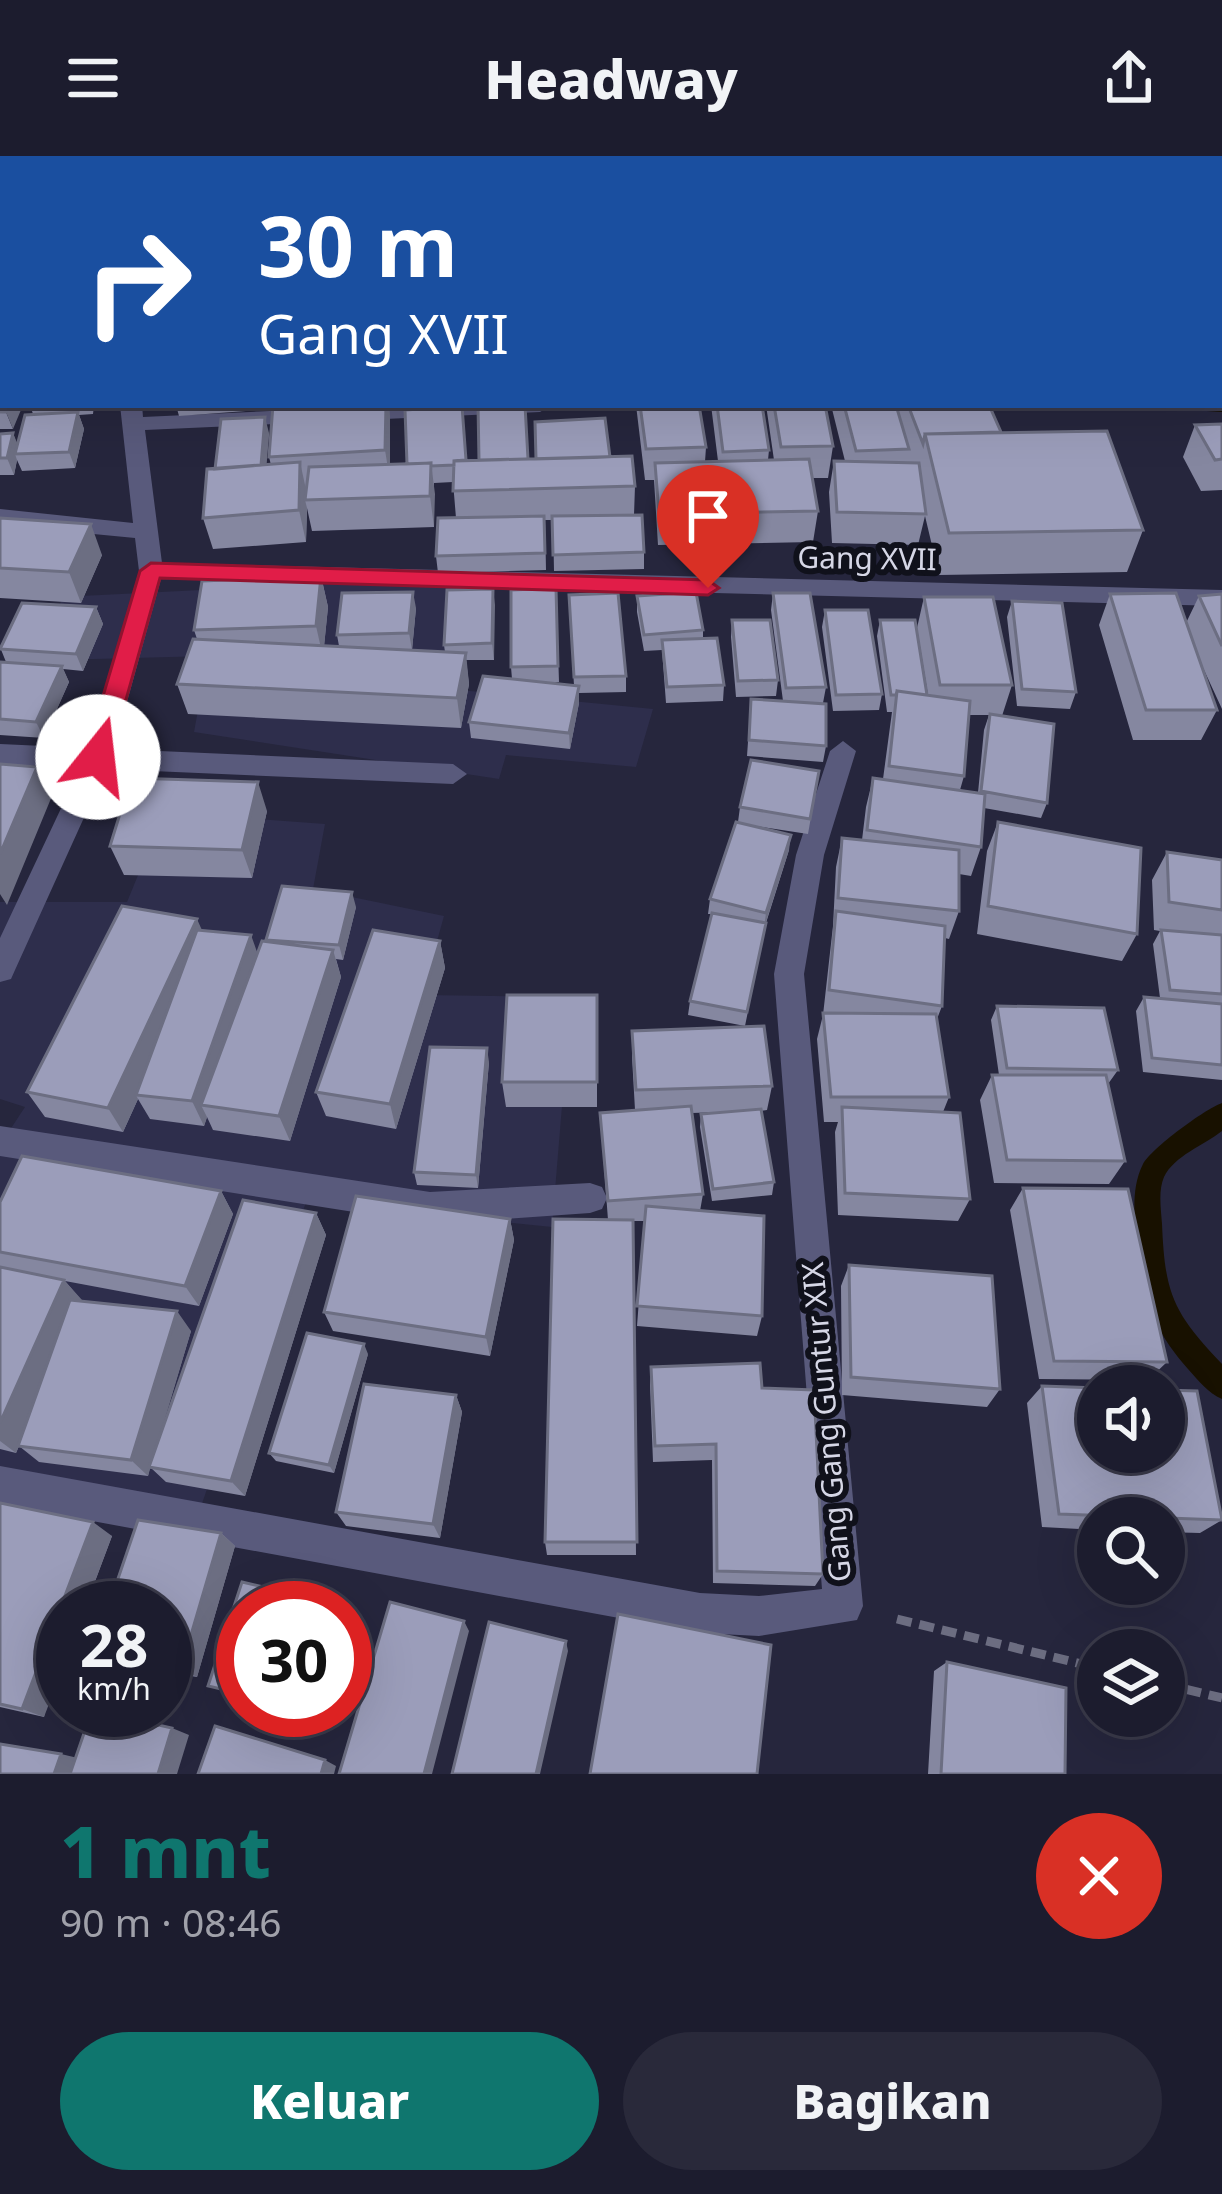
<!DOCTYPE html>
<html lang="id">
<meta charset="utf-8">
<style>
:root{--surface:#1c1c2e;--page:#29293a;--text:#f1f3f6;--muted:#a0a1aa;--line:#3a3a4a;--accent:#0f766e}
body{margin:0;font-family:"Noto Sans",sans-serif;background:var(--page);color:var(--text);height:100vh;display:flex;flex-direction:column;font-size:45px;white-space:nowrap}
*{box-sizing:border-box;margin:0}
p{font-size:39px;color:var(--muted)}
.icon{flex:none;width:66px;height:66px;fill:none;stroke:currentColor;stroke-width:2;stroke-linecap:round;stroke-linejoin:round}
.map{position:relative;height:1618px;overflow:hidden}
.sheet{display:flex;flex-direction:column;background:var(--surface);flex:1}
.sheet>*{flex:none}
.top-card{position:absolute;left:0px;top:0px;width:1224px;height:252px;box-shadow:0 12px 48px #0002,0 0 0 3px var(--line);background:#1a4fa0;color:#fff;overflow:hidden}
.fabs{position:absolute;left:1077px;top:1209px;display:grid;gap:24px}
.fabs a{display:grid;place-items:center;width:108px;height:108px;border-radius:50%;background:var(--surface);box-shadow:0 12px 48px #0002,0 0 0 3px var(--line);font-size:60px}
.speed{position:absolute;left:36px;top:1425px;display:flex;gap:24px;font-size:60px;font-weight:700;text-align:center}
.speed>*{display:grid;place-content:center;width:156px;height:156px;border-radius:50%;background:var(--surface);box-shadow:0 12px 48px #0002,0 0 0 3px var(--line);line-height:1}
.speed small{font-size:30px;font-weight:400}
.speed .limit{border:18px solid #d22;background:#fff;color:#111}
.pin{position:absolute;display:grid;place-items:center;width:102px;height:102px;color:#fff;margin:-123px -51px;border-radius:50% 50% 50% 0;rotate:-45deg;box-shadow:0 0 12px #0007}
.pin .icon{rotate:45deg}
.me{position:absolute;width:132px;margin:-66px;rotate:16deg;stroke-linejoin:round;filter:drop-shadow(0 0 9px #0008)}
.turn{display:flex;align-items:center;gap:42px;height:252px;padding:0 60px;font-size:54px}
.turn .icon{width:156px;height:156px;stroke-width:2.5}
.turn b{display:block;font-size:84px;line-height:102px}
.round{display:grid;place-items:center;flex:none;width:126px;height:126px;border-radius:63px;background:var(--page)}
.overview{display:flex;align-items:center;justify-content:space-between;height:204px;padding:0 60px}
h1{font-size:72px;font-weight:800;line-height:90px;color:var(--accent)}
.action{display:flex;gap:24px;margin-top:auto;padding:24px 60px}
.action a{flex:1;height:138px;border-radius:72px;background:var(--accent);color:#fff;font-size:48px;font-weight:800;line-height:138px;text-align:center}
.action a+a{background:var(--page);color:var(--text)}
header{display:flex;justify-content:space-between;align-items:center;height:156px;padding:0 60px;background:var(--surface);font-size:54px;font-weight:800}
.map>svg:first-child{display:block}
</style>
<header><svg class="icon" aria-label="menu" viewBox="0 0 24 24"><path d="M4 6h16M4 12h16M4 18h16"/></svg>Headway<svg class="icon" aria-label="share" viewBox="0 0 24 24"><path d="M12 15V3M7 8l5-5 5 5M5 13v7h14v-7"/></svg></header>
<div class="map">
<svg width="1222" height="1618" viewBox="0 0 1222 1618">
<rect width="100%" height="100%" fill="#26263d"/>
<path fill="#2e2e4c" d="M 479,420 L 460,534 L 653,553 L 636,611 L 506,599 L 499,623 L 194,576 L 208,500 L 56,504 L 61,441 Z
M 164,656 L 325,668 L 313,733 L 444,760 L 422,839 L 571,841 L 552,1071 L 306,1046 L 197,1362 L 0,1322 L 0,989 L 25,951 L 0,943 L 0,746 L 127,746 Z"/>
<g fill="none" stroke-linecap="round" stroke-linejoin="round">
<path fill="#181100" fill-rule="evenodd" d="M 1222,246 L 1222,256 L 1192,254 L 1183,249 L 1221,249 Z
M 1222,947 L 1222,975 C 1204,989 1174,1000 1164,1021 C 1158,1035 1161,1053 1162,1068 C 1165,1139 1173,1156 1222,1208 L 1222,1243 C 1208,1237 1199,1225 1188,1213 C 1150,1170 1136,1129 1135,1071 C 1134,1049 1133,1028 1143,1008 C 1152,992 1205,953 1222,947 Z"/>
<path stroke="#6c6d81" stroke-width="9" stroke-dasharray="15 8" stroke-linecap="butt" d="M 897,1463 L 1098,1512
M 1164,1528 L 1222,1542"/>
<path fill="#595a7c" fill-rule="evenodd" d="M 106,0 L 124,0 L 124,3 L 106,3 Z
M 0,7 L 3,7 L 3,17 L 0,17 Z
M 0,149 L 3,149 L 3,161 L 0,161 Z
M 120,249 L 142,249 L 143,261 L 398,249 L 551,249 L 540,256 L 145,274 L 162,407 L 1222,434 L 1222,450 L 161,423 L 114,593 L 453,608 L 467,618 L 453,628 L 106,613 L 15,814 L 11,823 L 0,826 L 0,782 L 80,612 L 0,608 L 0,588 L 87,592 L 139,415 L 135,382 L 0,369 L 0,353 L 133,367 Z
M 843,585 L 856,595 L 824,699 L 804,818 L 863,1450 L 857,1464 L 759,1480 L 700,1477 L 0,1348 L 0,1310 L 700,1437 L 759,1440 L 822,1433 L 774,818 L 796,699 L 830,595 Z
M 0,970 L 430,1036 L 590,1027 L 602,1031 L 607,1042 L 602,1053 L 590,1057 L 430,1068 L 0,1000 Z"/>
</g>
<path fill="#8587a0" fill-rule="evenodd" d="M 906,0 L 1222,0 L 1222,27 L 1221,3 L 907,3 Z
M 0,79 L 3,79 L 3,139 L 0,139 Z
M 0,177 L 3,177 L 3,249 L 13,273 L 0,273 Z
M 30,249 L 94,249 L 93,258 L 79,259 L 84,273 L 75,312 L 22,315 L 17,304 L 14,319 L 0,319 L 0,278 L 13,277 L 17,289 L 33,258 Z
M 176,249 L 389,249 L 390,308 L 610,301 L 635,330 L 634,359 L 644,396 L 644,413 L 554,415 L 553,364 L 545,364 L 546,414 L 438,417 L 436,400 L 456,362 L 453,326 L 434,327 L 434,371 L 312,375 L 307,352 L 306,386 L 213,393 L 203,362 L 215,313 L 269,277 L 266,309 L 271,309 L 269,301 L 272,253 L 179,260 Z
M 636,249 L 699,249 L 706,291 L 705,306 L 718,305 L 711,249 L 762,249 L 769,294 L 768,304 L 774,304 L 766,249 L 825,249 L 833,290 L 828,322 L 812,322 L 818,355 L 813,386 L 658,389 L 654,324 L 645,324 Z
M 831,249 L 896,249 L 898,257 L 899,249 L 989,249 L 1001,276 L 1143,374 L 1127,416 L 939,419 L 925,360 L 918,389 L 832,387 L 829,336 L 834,305 L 845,305 Z
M 1222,268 L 1222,334 L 1201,335 L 1183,301 L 1195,269 Z
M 0,362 L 102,399 L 81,447 L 0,442 Z
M 321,420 L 328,451 L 324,490 L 339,490 L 337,479 L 416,452 L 412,494 L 445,496 L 444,489 L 493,433 L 494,504 L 466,504 L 469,528 L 461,572 L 188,558 L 177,528 L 197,483 L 194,474 Z
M 556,432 L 559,526 L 544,526 L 574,530 L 569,439 L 626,520 L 626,536 L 579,537 L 579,547 L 570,593 L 471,582 L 469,566 L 512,523 L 511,511 Z
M 773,437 L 826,531 L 823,547 L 811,547 L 826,590 L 823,606 L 747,600 L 751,543 L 783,545 L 771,454 Z
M 1110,438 L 1186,467 L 1199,440 L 1222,438 L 1222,553 L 1198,501 L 1217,554 L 1201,584 L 1133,584 L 1099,469 Z
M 637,440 L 703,474 L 703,483 L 724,529 L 723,545 L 666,547 L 662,494 L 644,495 L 637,456 Z
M 924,441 L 1012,529 L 1002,560 L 1047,647 L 1041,662 L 984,652 L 981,691 L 971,720 L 959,718 L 959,755 L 949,783 L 945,782 L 942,850 L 937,863 L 949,941 L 943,956 L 970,1043 L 958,1065 L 838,1059 L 835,976 L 838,966 L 824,966 L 817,883 L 823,859 L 833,770 L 836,711 L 842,682 L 862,684 L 866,651 L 873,622 L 883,623 L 892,556 L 887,556 L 877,480 L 880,464 L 928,539 L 917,472 ZM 969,559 L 989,559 L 984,574 L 978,637 L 960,634 L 964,620 Z
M 1012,445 L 1076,536 L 1070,553 L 1017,550 L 1007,461 Z
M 96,451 L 103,468 L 83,515 L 63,513 L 69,526 L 44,582 L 0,579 L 0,506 L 6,506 L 0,491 Z
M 825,454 L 882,538 L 879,554 L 833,555 L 822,471 Z
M 732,464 L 778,524 L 776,540 L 736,541 L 731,481 Z
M 819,615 L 808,678 L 743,668 L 789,694 L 766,767 L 745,870 L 688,859 L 690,845 L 711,758 L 708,758 L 710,743 L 738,666 L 740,651 Z
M 267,655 L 252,722 L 124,719 L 110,690 Z
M 998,666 L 1137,778 L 1122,805 L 977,778 L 987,695 Z
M 1167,696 L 1222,704 L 1222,924 L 1143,916 L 1136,855 L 1144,841 L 1160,842 L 1153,788 L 1160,775 L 1154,774 L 1152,724 Z
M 356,751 L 343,804 L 336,803 L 341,821 L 290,985 L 213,974 L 207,961 L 204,970 L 150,963 L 138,943 L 123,976 L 45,961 L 27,936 L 202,774 L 257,797 L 266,785 Z
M 440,785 L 445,812 L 396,973 L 326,960 L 316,936 Z
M 597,839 L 597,951 L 506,951 L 502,926 Z
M 997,850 L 1118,914 L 1108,928 L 1125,1005 L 1109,1028 L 994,1027 L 980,944 L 992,919 L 999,919 L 991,864 Z
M 632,875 L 772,930 L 767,954 L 761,955 L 774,1026 L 772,1039 L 712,1045 L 700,971 L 701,958 L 723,956 L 692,957 L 703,1038 L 700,1055 L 762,1160 L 757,1180 L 637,1170 L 645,1065 L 633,1065 L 636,1399 L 547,1399 L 545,1386 L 608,1064 L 600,957 L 635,954 L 632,901 Z
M 489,906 L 478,1032 L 417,1029 L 414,1016 Z
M 1023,1032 L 1167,1206 L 1148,1224 L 1039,1223 L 1010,1054 Z
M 221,1035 L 233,1058 L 199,1150 L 65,1125 L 82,1145 L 191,1175 L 156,1291 L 316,1057 L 326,1079 L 245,1340 L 166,1326 L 150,1311 L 148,1320 L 39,1306 L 19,1290 L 16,1297 L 0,1293 L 0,1046 Z
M 510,1063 L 514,1084 L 490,1200 L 333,1175 L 324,1156 Z
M 849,1109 L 1000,1233 L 987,1251 L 842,1239 L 841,1130 Z
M 368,1198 L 334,1317 L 276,1305 L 269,1297 Z
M 651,1211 L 762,1232 L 823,1418 L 815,1430 L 713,1427 L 712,1304 L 653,1306 L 650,1229 Z
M 1042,1230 L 1222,1364 L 1200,1377 L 1164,1376 L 1164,1362 L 1098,1362 L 1098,1374 L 1042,1371 L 1027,1247 Z
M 456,1239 L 462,1256 L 440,1382 L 346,1370 L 336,1356 Z
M 0,1347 L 112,1380 L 85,1452 L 63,1452 L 44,1561 L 0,1551 Z
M 221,1377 L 235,1390 L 197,1521 L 165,1516 L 165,1452 Z
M 947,1506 L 1065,1618 L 928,1618 L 934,1515 Z"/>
<path fill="#6c6e82" d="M 9,249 L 23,249 L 13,273 L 6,256 Z
M 386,249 L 389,249 L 390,259 L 390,325 L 385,294 Z
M 78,256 L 84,273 L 75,312 L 69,296 Z
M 265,261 L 269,277 L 265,328 L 260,311 Z
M 13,277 L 20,294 L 15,298 L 17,304 L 14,319 L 7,302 Z
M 300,306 L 307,338 L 305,344 L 307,352 L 306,386 L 299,354 Z
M 431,307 L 435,338 L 434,371 L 430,340 Z
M 91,368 L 102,399 L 81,447 L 69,416 Z
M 321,420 L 328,451 L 323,501 L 316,470 Z
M 493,433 L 495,449 L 494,504 L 492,487 Z
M 413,436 L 416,452 L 412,494 L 409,477 Z
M 96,451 L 103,468 L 83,515 L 76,498 Z
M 466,497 L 469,528 L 461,572 L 457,542 Z
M 62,510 L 69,526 L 44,582 L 36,566 Z
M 579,530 L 579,547 L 570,593 L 569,577 Z
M 37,611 L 52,640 L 7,749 L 0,738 L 0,698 Z
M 258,626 L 267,655 L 252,722 L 242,694 Z
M 791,679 L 789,694 L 764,772 L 766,757 Z
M 352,736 L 356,751 L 343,804 L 339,789 Z
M 197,763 L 209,790 L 136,939 L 138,943 L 123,976 L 108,952 Z
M 251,779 L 261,807 L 201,949 L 207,961 L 204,970 L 192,945 Z
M 440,785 L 445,812 L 396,973 L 390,948 Z
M 333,794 L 341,821 L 290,985 L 279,960 Z
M 487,892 L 489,906 L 478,1032 L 476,1019 Z
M 221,1035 L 233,1058 L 199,1150 L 185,1130 Z
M 316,1057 L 326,1079 L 245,1340 L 231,1325 Z
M 510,1063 L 514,1084 L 490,1200 L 486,1181 Z
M 64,1124 L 82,1144 L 16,1297 L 0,1285 L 0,1267 Z
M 177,1155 L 191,1175 L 148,1320 L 131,1304 Z
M 364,1188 L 368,1198 L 334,1317 L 329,1309 Z
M 456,1239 L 462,1256 L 440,1382 L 433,1368 Z
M 93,1366 L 112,1380 L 85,1452 L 63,1452 L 63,1511 L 44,1561 L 22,1553 Z
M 221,1377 L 235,1390 L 197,1521 L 181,1513 Z
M 464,1465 L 469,1475 L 432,1618 L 424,1618 Z
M 566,1485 L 568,1495 L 540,1618 L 536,1618 Z
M 172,1572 L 189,1579 L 177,1618 L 158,1618 Z
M 61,1598 L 82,1603 L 78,1618 L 54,1618 Z
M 325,1604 L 336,1610 L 334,1618 L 321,1618 Z"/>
<path fill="#9b9dba" stroke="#6c6e82" stroke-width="3" d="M 16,0 L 82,0 L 81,3 L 15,3 Z
M 142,0 L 179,0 L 178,3 L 141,3 Z
M 222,0 L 287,0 L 287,3 L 179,3 Z
M 307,0 L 374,0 L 307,3 Z
M 389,0 L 421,0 L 421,3 L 389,3 Z
M 434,0 L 489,0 L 489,2 L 434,3 Z
M 507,0 L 565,0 L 565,3 L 507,3 Z
M 578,0 L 637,0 L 638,3 L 579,3 Z
M 701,0 L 906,0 L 907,3 L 636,3 Z
M 0,79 L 3,79 L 3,92 L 0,99 Z
M 0,107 L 3,107 L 3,122 L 0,122 Z
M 0,177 L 3,177 L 3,194 L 0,194 Z
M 0,227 L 3,227 L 3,249 L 9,249 L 6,256 L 0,256 Z
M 273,249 L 386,249 L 385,294 L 269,301 Z
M 478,249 L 525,249 L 528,303 L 479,304 Z
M 640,249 L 699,249 L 706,291 L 646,293 Z
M 717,249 L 762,249 L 769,294 L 723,296 Z
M 774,249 L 825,249 L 833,290 L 781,291 Z
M 844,249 L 896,249 L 909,293 L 856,295 Z
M 908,249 L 989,249 L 1001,276 L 925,278 L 923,288 Z
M 462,250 L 466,304 L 454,305 L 454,309 L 431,310 L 431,307 L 407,308 L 405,254 Z
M 78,256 L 69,296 L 15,298 L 25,259 Z
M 265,261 L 261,309 L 215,313 L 221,263 Z
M 605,262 L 610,301 L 536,303 L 535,266 Z
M 1222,268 L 1222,303 L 1215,304 L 1195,269 Z
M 1107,275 L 1143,374 L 949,377 L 925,278 Z
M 13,277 L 7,302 L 0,302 L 0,278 Z
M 632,300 L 635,330 L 453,335 L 454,305 Z
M 809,303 L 818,355 L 659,358 L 655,307 Z
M 834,305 L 919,307 L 926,358 L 837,356 Z
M 300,306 L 299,354 L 203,362 L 207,313 Z
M 431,307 L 430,340 L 305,344 L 309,311 Z
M 642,359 L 644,396 L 553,399 L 552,360 Z
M 544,360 L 545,397 L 436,400 L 438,362 Z
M 0,362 L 91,368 L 69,416 L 0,412 Z
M 321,420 L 316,470 L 194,474 L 202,425 Z
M 556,432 L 558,510 L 511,511 L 511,434 Z
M 493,433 L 492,487 L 444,489 L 447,434 Z
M 413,436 L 409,477 L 337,479 L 342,437 Z
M 696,436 L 703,474 L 644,479 L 637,440 Z
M 618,437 L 626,520 L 574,521 L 569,439 Z
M 773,437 L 810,437 L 826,531 L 786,532 Z
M 1176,437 L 1217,554 L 1146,554 L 1110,438 Z
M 1222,438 L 1222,490 L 1199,440 Z
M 924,441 L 993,441 L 1012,529 L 940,529 Z
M 1012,445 L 1062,447 L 1076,536 L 1022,533 Z
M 22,447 L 96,451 L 76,498 L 0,493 Z
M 825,454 L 868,454 L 882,538 L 836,539 Z
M 732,464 L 770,464 L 778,524 L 738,525 Z
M 880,464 L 915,464 L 927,539 L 897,535 L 896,539 L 891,539 Z
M 717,482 L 724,529 L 667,531 L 662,484 Z
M 193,483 L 466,497 L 457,542 L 177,528 Z
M 0,506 L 62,510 L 36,566 L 0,563 Z
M 483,520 L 579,530 L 569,577 L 469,566 Z
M 897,535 L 970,545 L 964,620 L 889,610 Z
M 751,543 L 826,548 L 826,590 L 749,584 Z
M 990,558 L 1054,568 L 1047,647 L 981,635 Z
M 751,604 L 819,615 L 810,663 L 740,651 Z
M 0,608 L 37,611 L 0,698 Z
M 131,622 L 258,626 L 242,694 L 110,690 Z
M 873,622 L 985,638 L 981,691 L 867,674 Z
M 736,666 L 791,679 L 766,757 L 710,743 Z
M 998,666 L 1141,692 L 1137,778 L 988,750 Z
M 842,682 L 959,694 L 959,755 L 838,742 Z
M 1167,696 L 1222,704 L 1222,754 L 1169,746 Z
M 282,730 L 352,736 L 339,789 L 266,784 Z
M 122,750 L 197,763 L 108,952 L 27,936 Z
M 836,755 L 945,770 L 942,850 L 829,834 Z
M 712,757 L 766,767 L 747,856 L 690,845 Z
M 197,774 L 251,779 L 192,945 L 136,939 Z
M 373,774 L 440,785 L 390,948 L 316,936 Z
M 1161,774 L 1222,779 L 1222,838 L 1170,834 Z
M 262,785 L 333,794 L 279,960 L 201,949 Z
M 507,839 L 597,839 L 597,926 L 502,926 Z
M 1144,841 L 1222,848 L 1222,909 L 1152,902 Z
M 997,850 L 1104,852 L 1118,914 L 1007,912 Z
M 823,857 L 936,858 L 949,941 L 831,941 Z
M 764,870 L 772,930 L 636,934 L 632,875 Z
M 430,891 L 487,892 L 476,1019 L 414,1016 Z
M 992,919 L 1106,919 L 1125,1005 L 1007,1004 Z
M 691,950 L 703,1038 L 608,1045 L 600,957 Z
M 842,951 L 960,957 L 970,1043 L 845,1037 Z
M 761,953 L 774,1026 L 713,1033 L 701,958 Z
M 22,1000 L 221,1035 L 185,1130 L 0,1096 L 0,1046 Z
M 1023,1032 L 1128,1033 L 1167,1206 L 1054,1205 Z
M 356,1040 L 510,1063 L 486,1181 L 324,1156 Z
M 243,1044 L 316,1057 L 231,1325 L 149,1311 Z
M 646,1050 L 764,1060 L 762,1160 L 637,1150 Z
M 553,1063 L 633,1064 L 637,1386 L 545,1386 Z
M 849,1109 L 992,1120 L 1000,1233 L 851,1221 Z
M 0,1111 L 64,1124 L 0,1267 Z
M 70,1144 L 177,1155 L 131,1304 L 18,1290 Z
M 307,1177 L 364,1188 L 329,1309 L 269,1297 Z
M 760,1207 L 762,1232 L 814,1234 L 823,1418 L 717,1415 L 716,1288 L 655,1290 L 651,1211 Z
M 364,1228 L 456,1239 L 433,1368 L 336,1356 Z
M 1042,1230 L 1098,1232 L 1098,1296 L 1164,1296 L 1164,1234 L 1197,1235 L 1222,1364 L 1059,1358 Z
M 0,1347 L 93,1366 L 22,1553 L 0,1548 Z
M 138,1364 L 221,1377 L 181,1513 L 165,1510 L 165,1452 L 108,1452 Z
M 242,1426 L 344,1450 L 343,1452 L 243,1452 L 243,1538 L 208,1530 Z
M 390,1446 L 464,1465 L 424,1618 L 339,1618 Z
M 618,1458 L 771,1489 L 757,1618 L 590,1618 Z
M 489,1466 L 566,1485 L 536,1618 L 452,1618 Z
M 947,1506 L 1066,1532 L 1065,1618 L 941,1618 Z
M 92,1554 L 172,1572 L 158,1618 L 70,1618 Z
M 215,1570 L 325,1604 L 321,1618 L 198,1618 Z
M 0,1588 L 61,1598 L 54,1618 L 0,1618 Z"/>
<path fill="#e11d48" stroke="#92132f" stroke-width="3" d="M 151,407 L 708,424 L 719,432 L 708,439 L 160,422 L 110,601 L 98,610 L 85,601 L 140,415 Z"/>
<g text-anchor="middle" stroke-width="12" stroke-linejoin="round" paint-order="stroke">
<g font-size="30" fill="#d6d7e6" stroke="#10111b">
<text transform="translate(867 403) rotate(1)" y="10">Gang XVII</text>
<text transform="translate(827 1266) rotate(-95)" y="10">Gang Gang Guntur XIX</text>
</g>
</g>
</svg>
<div class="fabs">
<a><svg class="icon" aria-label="sound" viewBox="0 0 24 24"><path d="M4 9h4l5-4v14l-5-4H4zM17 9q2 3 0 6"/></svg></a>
<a><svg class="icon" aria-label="search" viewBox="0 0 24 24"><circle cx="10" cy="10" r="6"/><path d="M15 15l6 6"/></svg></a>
<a><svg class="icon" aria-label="layers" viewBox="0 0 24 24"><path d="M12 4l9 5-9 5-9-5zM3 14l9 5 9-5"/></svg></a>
</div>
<div class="speed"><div>28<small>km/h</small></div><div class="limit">30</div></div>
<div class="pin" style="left:708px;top:432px;background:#d93025"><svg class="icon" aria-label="arrive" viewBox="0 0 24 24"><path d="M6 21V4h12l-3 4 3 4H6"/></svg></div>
<svg class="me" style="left:98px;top:601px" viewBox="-20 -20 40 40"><circle r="19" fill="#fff"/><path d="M0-13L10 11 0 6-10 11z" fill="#e11d48"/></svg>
<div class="top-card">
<div class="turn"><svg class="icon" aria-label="right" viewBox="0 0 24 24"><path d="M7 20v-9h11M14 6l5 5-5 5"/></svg><div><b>30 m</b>Gang XVII</div></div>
</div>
</div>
<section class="sheet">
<div class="overview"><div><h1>1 mnt</h1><p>90 m · 08:46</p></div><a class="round" style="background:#d93025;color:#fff"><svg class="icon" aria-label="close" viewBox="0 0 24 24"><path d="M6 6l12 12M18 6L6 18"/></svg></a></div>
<div class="action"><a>Keluar</a><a>Bagikan</a></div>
</section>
